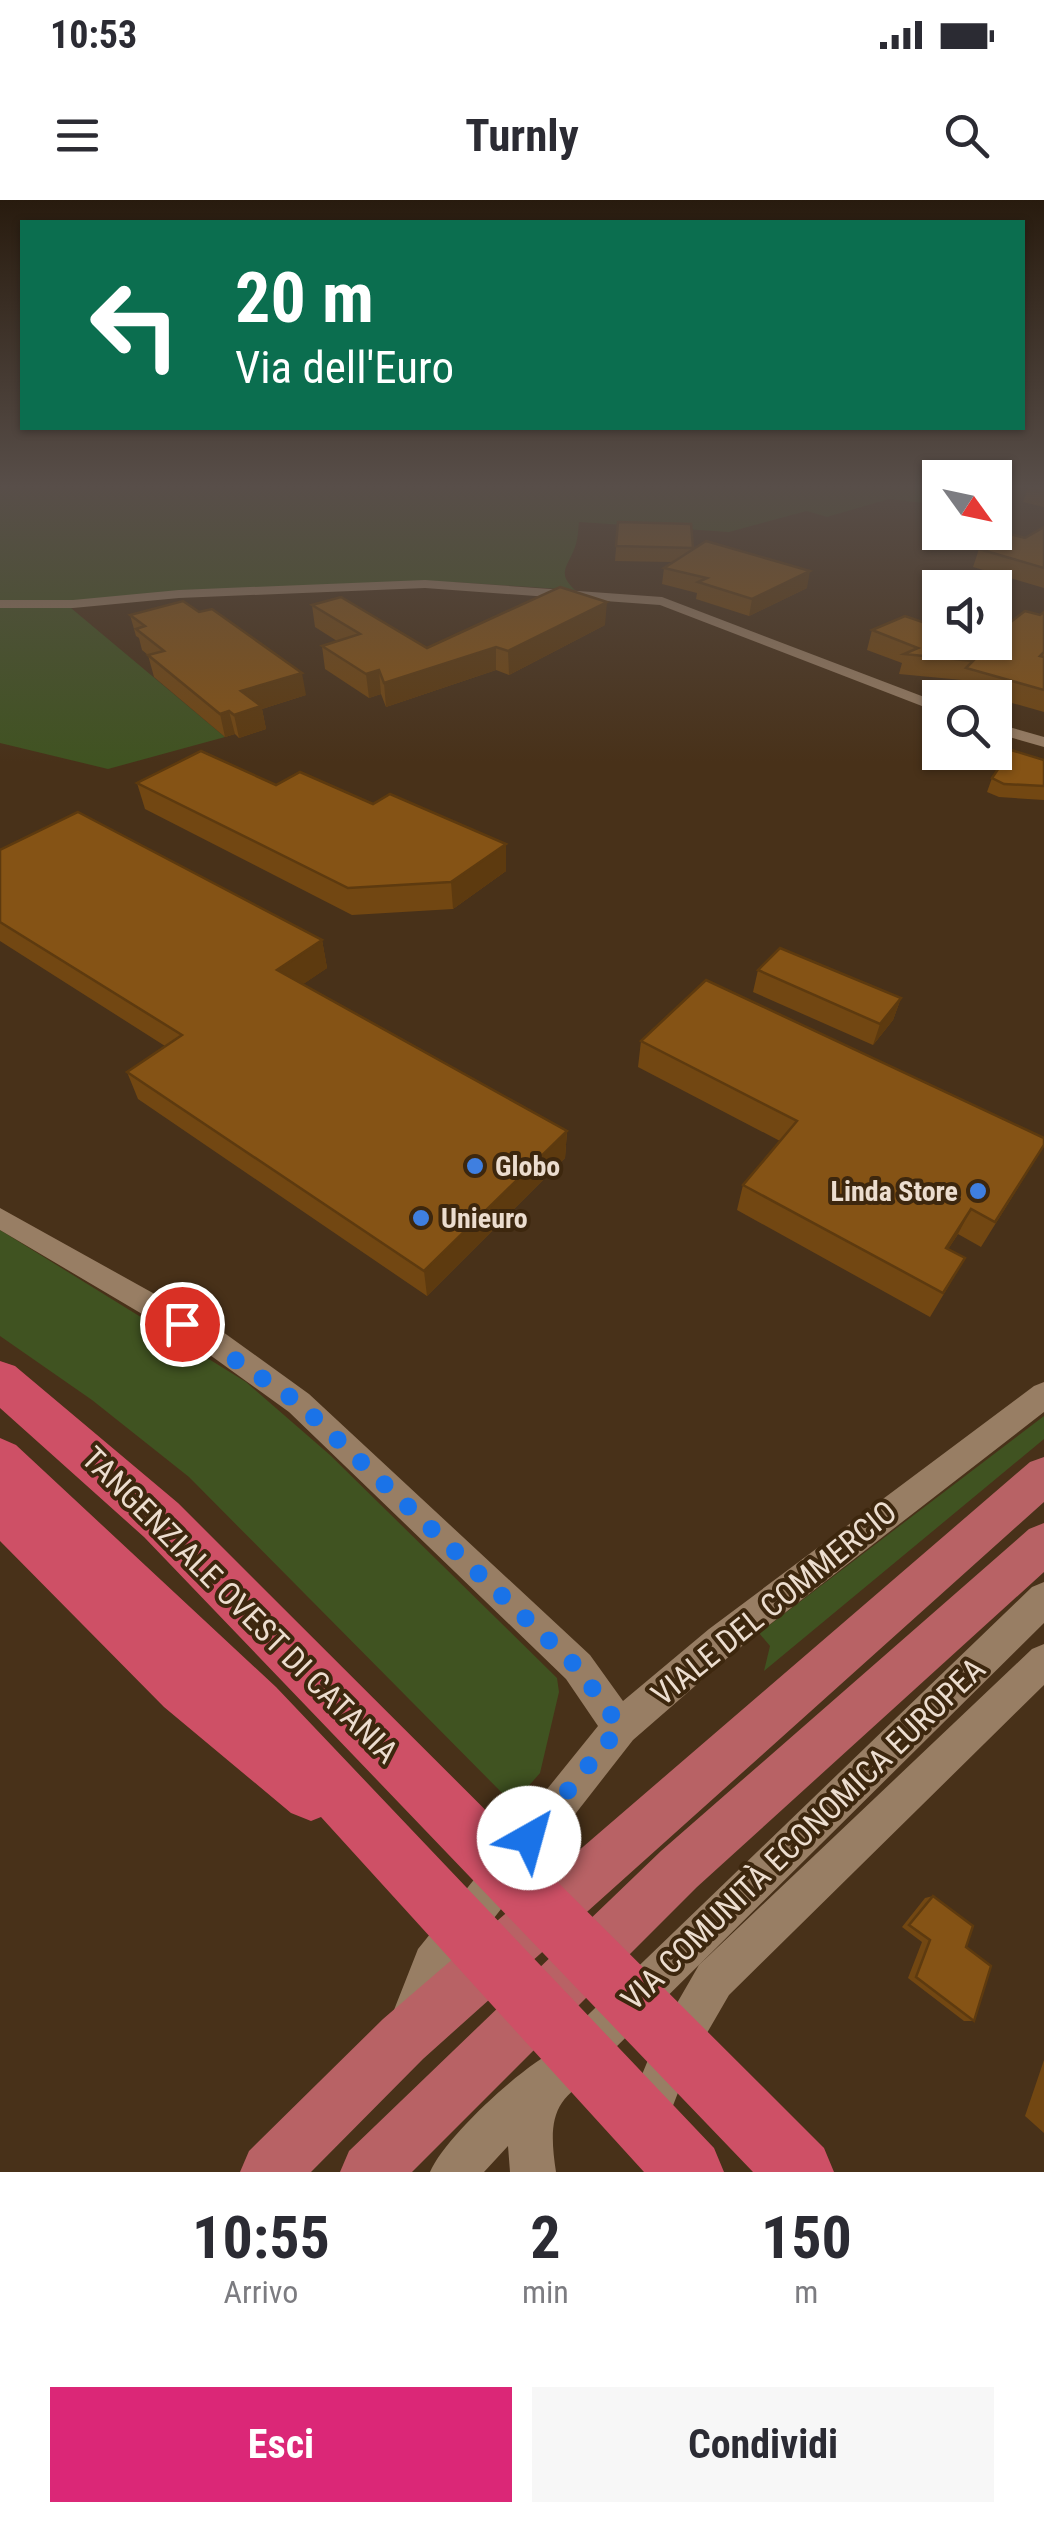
<!DOCTYPE html>
<html lang="it">
<meta charset="utf-8">
<style>
:root{--surface:#fff;--page:#f7f7f7;--text:#2b2b33;--muted:#7c7c81;--accent:#db2777}
body{margin:0;font-family:"Roboto Condensed",sans-serif;background:var(--page);color:var(--text);height:100vh;display:flex;flex-direction:column;font-size:38px;white-space:nowrap}
*{box-sizing:border-box;margin:0}
p{font-size:32px;color:var(--muted)}
.icon{flex:none;width:55px;height:55px;fill:none;stroke:currentColor;stroke-width:2;stroke-linecap:round;stroke-linejoin:round}
.map{position:relative;height:1972px;overflow:hidden}
.panel{display:flex;flex-direction:column;background:var(--surface);flex:1}
.panel>*{flex:none}
.banner{position:absolute;left:20px;top:20px;width:1005px;height:210px;border-radius:0px;box-shadow:0 2px 8px #0004;background:#0b6e4f;color:#fff;overflow:hidden}
.needle{width:65px;rotate:123deg}
.tools{position:absolute;left:922px;top:260px;display:grid;gap:20px}
.tools a{display:grid;place-items:center;width:90px;height:90px;border-radius:0px;background:var(--surface);box-shadow:0 2px 8px #0004;font-size:50px}
.pin{position:absolute;display:grid;place-items:center;width:85px;height:85px;color:#fff;margin:-42px;border:5px solid #fff;border-radius:50%;box-shadow:0 2px 10px #0007}
.me{position:absolute;width:110px;margin:-55px;rotate:38deg;stroke-linejoin:round;filter:drop-shadow(0 0 8px #0008)}
.turn{display:flex;align-items:center;gap:35px;height:210px;padding:0 50px;font-size:45px}
.turn .icon{width:130px;height:130px;stroke-width:2.5}
.turn b{display:block;font-size:70px;line-height:85px}
.eta{display:flex;justify-content:space-evenly;align-items:center;height:170px;text-align:center}
.eta b{font-size:60px;font-weight:700;line-height:70px}
.action{display:flex;gap:20px;margin-top:auto;padding:20px 50px}
.action a{flex:1;height:115px;border-radius:0px;background:var(--accent);color:#fff;font-size:40px;font-weight:700;line-height:115px;text-align:center}
.action a+a{background:var(--page);color:var(--text)}
.status{display:flex;justify-content:space-between;align-items:center;height:70px;padding:0 50px;background:var(--surface);direction:ltr}
.status svg{height:28px;fill:currentColor}
header{display:flex;justify-content:space-between;align-items:center;height:130px;padding:0 50px;background:var(--surface);font-size:45px;font-weight:700}
.map>svg:first-child{display:block}
</style>
<div class="status"><b>10:53</b><svg viewBox="0 0 49 12"><path d="M0 12V9h3v3zM5 12V6h3v6zM10 12V3h3v9zM15 12V0h3v12zM26 1h20v11H26zM47 4h2v5h-2z"/></svg></div>
<header><svg class="icon" aria-label="menu" viewBox="0 0 24 24"><path d="M4 6h16M4 12h16M4 18h16"/></svg>Turnly<svg class="icon" aria-label="search" viewBox="0 0 24 24"><circle cx="10" cy="10" r="6"/><path d="M15 15l6 6"/></svg></header>
<div class="map">
<svg width="1044" height="1972" viewBox="0 0 1044 1972">
<rect width="100%" height="100%" fill="#483119"/>
<path fill="#405321" d="M 0,286 L 940,286 L 940,305 L 889,299 L 827,317 L 807,311 L 729,332 L 579,322 C 578,330 578,340 575,347 C 568,367 556,372 575,390 L 453,382 L 63,402 L 0,400 Z
M 0,408 L 71,408 L 225,537 L 108,569 L 0,543 Z
M 0,1030 L 246,1182 L 330,1255 L 557,1478 L 559,1492 L 540,1573 L 513,1604 L 189,1277 L 92,1200 L 0,1136 Z
M 1044,1216 L 1044,1239 L 764,1471 L 770,1446 L 759,1433 Z"/>
<g fill="none" stroke-linecap="round" stroke-linejoin="round">
<path fill="#987e64" fill-rule="evenodd" d="M 425,380 L 662,397 L 940,503 L 940,513 L 660,405 L 425,388 L 179,398 L 73,408 L 0,408 L 0,400 L 73,400 L 179,390 Z
M 995,523 L 1044,537 L 1044,547 L 995,533 Z
M 0,1008 L 223,1132 L 309,1194 L 590,1455 L 623,1501 L 709,1429 L 1034,1186 L 1044,1182 L 1044,1212 L 733,1453 L 633,1540 L 448,1777 L 428,1830 L 413,1836 L 398,1830 L 392,1815 L 418,1749 L 598,1526 L 566,1479 L 289,1212 L 203,1150 L 0,1030 Z
M 1044,1382 L 1044,1423 L 603,1860 L 597,1877 C 550,1897 549,1925 556,1972 L 510,1972 L 508,1946 L 484,1972 L 430,1972 C 445,1937 525,1863 559,1849 L 564,1838 L 1032,1387 Z
M 1044,1444 L 1044,1485 L 729,1795 L 689,1864 L 664,1929 L 648,1935 L 632,1929 L 626,1913 L 658,1836 L 699,1765 L 1032,1449 Z"/>
<path fill="#b86265" fill-rule="evenodd" d="M 1044,1257 L 1044,1302 L 423,1859 L 311,1972 L 240,1972 L 249,1951 L 383,1819 L 1030,1262 Z
M 1044,1323 L 1044,1372 L 697,1687 L 412,1972 L 340,1972 L 349,1951 L 661,1651 L 1029,1329 Z"/>
<path fill="#ce5066" fill-rule="evenodd" d="M 0,1161 L 15,1166 L 178,1303 L 824,1948 L 834,1972 L 753,1972 L 144,1337 L 0,1208 Z
M 0,1238 L 16,1245 L 276,1487 L 714,1948 L 724,1972 L 644,1972 L 321,1617 L 311,1621 L 291,1613 L 164,1507 L 0,1341 Z"/>
</g>
<path fill="#724712" d="M 1029,286 L 1044,286 L 1044,307 L 1023,302 Z
M 618,322 L 691,324 L 693,349 L 807,388 L 749,416 L 696,399 L 697,393 L 662,384 L 664,368 L 672,362 L 615,361 Z
M 1044,327 L 1044,388 L 973,367 L 979,349 L 1025,338 Z
M 312,405 L 427,448 L 605,425 L 509,475 L 496,470 L 386,507 L 381,494 L 369,498 L 325,469 L 322,446 L 337,441 L 315,427 Z
M 1044,412 L 1044,512 L 959,488 L 962,480 L 899,474 L 902,463 L 867,450 L 872,430 L 983,444 Z
M 130,415 L 306,495 L 262,509 L 266,529 L 239,538 L 235,534 L 225,537 L 154,477 L 148,455 L 142,450 L 139,438 L 136,436 Z
M 1044,560 L 1044,600 L 999,597 L 987,592 L 992,578 Z
M 137,583 L 276,585 L 373,604 L 506,644 L 506,671 L 453,709 L 352,715 L 145,609 Z
M 0,650 L 322,740 L 327,768 L 303,784 L 567,931 L 565,958 L 427,1096 L 138,899 L 127,872 L 165,846 L 0,741 Z
M 758,770 L 901,798 L 893,820 L 873,845 L 753,792 Z
M 641,841 L 1032,965 L 981,1047 L 958,1034 L 948,1049 L 951,1082 L 930,1117 L 737,1010 L 743,985 L 780,941 L 638,867 Z
M 933,1696 L 966,1747 L 974,1821 L 964,1821 L 908,1778 L 922,1742 L 902,1727 L 925,1698 Z
M 1044,1860 L 1044,1933 L 1025,1916 Z"/>
<path fill="#5d3a0f" d="M 810,371 L 807,388 L 749,416 L 752,399 Z
M 607,402 L 605,425 L 509,475 L 508,451 Z
M 496,447 L 496,470 L 386,507 L 384,483 Z
M 379,470 L 381,494 L 369,498 L 366,474 Z
M 302,473 L 306,495 L 262,509 L 266,529 L 239,538 L 234,515 L 241,491 Z
M 229,511 L 235,534 L 225,537 L 220,514 Z
M 506,644 L 506,671 L 453,709 L 451,682 Z
M 322,740 L 327,768 L 283,798 L 277,770 Z
M 901,798 L 893,820 L 873,845 L 880,824 Z
M 567,931 L 565,958 L 427,1096 L 424,1071 Z
M 971,1009 L 958,1034 L 933,1073 L 946,1048 Z"/>
<path fill="#855315" stroke="#5d3a0f" stroke-width="2.5" d="M 618,322 L 691,324 L 693,348 L 616,346 Z
M 1044,327 L 1044,368 L 979,349 L 1006,333 L 1025,338 Z
M 706,341 L 810,371 L 752,399 L 698,382 L 707,378 L 664,368 Z
M 560,387 L 607,402 L 508,451 L 496,447 L 384,483 L 379,470 L 366,474 L 322,446 L 360,434 L 312,405 L 341,397 L 427,448 Z
M 183,401 L 199,412 L 212,409 L 302,473 L 241,491 L 261,506 L 234,515 L 229,511 L 220,514 L 148,455 L 164,451 L 136,429 L 145,426 L 130,415 Z
M 1025,411 L 1040,415 L 1044,412 L 1044,452 L 1040,456 L 1044,457 L 1044,490 L 966,468 L 973,461 L 904,454 L 918,448 L 872,430 L 905,416 L 940,428 L 940,442 L 995,442 L 995,434 Z
M 1011,550 L 1044,560 L 1044,586 L 1004,584 L 992,578 Z
M 201,551 L 276,585 L 300,572 L 373,604 L 390,594 L 506,644 L 451,682 L 348,688 L 137,583 Z
M 78,612 L 322,740 L 277,770 L 567,931 L 424,1071 L 127,872 L 182,835 L 0,722 L 0,650 Z
M 780,748 L 901,798 L 880,824 L 758,770 Z
M 706,780 L 1044,938 L 1044,945 L 995,1022 L 971,1009 L 946,1048 L 965,1058 L 943,1093 L 743,985 L 797,921 L 641,841 Z
M 933,1696 L 973,1726 L 966,1747 L 991,1766 L 974,1821 L 916,1777 L 930,1740 L 909,1725 Z"/>
<linearGradient id="sky" x2="0" y2="1"><stop stop-color="#281b0e"/><stop offset="0.51" stop-color="#584e49"/><stop offset="1" stop-color="#584e49" stop-opacity="0"/></linearGradient>
<rect width="1044" height="562" fill="url(#sky)"/>
<g fill="none" stroke-linecap="round" stroke-linejoin="round">
<path stroke="#1a73e8" stroke-width="18" stroke-dasharray="0 32.4" d="M 182,1124 L 299,1203 L 578,1468 L 620,1527 L 529,1638"/>
</g>
<g fill="#3f7fe0" stroke="#3d270e" stroke-width="4">
<circle cx="475" cy="966" r="10"/>
<circle cx="978" cy="991" r="10"/>
<circle cx="421" cy="1018" r="10"/>
</g>
<g text-anchor="middle" stroke-width="8" stroke-linejoin="round" paint-order="stroke">
<g font-size="28" font-weight="bold" fill="#ecddcf" stroke="#3d270e" text-anchor="start">
<text x="495" y="976">Globo</text>
<text x="958" y="1001" text-anchor="end">Linda Store</text>
<text x="441" y="1028">Unieuro</text>
</g>
<g font-size="32" fill="#ecddcf" stroke="#3d270e">
<text transform="translate(774 1403) rotate(-39)" y="11">VIALE DEL COMMERCIO</text>
<text transform="translate(240 1405) rotate(45)" y="11">TANGENZIALE OVEST DI CATANIA</text>
<text transform="translate(803 1634) rotate(-44)" y="11">VIA COMUNITÀ ECONOMICA EUROPEA</text>
</g>
</g>
</svg>
<div class="tools">
<a><svg class="needle" viewBox="-14 -14 28 28"><path d="M0-13l5 13h-10z" fill="#e53935"/><path d="M0 13l5-13h-10z" fill="#7c7c81"/></svg></a>
<a><svg class="icon" aria-label="sound" viewBox="0 0 24 24"><path d="M4 9h4l5-4v14l-5-4H4zM17 9q2 3 0 6"/></svg></a>
<a><svg class="icon" aria-label="search" viewBox="0 0 24 24"><circle cx="10" cy="10" r="6"/><path d="M15 15l6 6"/></svg></a>
</div>
<div class="pin" style="left:182px;top:1124px;background:#d93025"><svg class="icon" aria-label="arrive" viewBox="0 0 24 24"><path d="M6 21V4h12l-3 4 3 4H6"/></svg></div>
<svg class="me" style="left:529px;top:1638px" viewBox="-20 -20 40 40"><circle r="19" fill="#fff"/><path d="M0-13L10 11 0 6-10 11z" fill="#1a73e8"/></svg>
<div class="banner">
<div class="turn"><svg class="icon" aria-label="left" viewBox="0 0 24 24"><path d="M17 20v-9H6M10 6l-5 5 5 5"/></svg><div><b>20 m</b>Via dell'Euro</div></div>
</div>
</div>
<section class="panel">
<div class="eta">
<div><b>10:55</b><p>Arrivo</p></div>
<div><b>2</b><p>min</p></div>
<div><b>150</b><p>m</p></div>
</div>
<div class="action"><a>Esci</a><a>Condividi</a></div>
</section>
